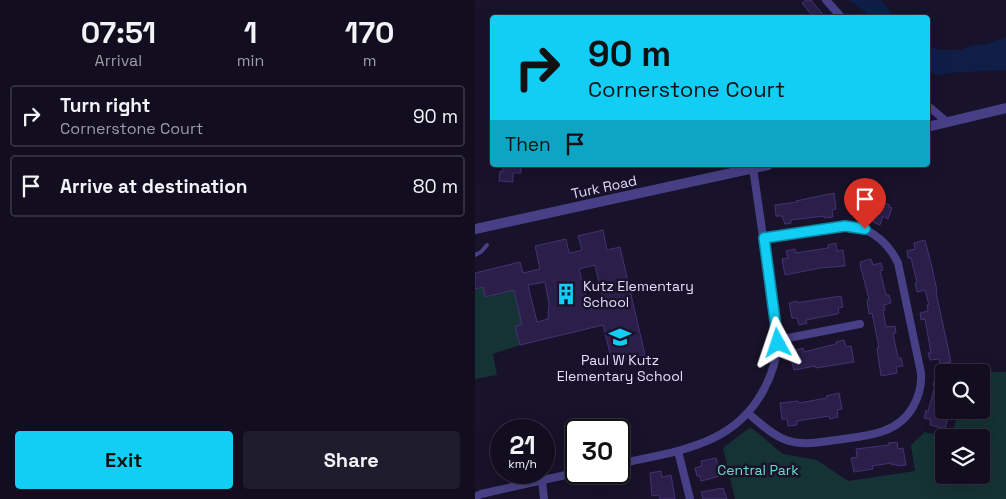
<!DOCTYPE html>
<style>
:root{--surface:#120e20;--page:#1f1c2d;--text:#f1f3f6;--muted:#9c9ca5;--line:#312e3e;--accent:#12cdf4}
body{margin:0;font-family:"Space Grotesk",sans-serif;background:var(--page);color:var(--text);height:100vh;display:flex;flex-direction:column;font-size:19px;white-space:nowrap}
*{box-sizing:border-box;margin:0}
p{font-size:16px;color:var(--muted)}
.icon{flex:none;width:28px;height:28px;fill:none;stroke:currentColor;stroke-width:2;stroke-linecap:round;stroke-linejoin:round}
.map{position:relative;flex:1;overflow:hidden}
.sheet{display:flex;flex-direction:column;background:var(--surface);width:475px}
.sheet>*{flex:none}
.top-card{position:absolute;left:15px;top:15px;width:440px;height:152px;border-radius:5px;box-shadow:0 5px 20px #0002,0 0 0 1px var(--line);background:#12cdf4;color:#111;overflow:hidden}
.controls{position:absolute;left:460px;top:364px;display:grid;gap:10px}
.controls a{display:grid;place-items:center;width:55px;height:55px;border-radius:5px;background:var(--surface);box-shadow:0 5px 20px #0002,0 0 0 1px var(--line);font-size:25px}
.speed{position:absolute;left:15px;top:419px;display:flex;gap:10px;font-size:25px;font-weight:700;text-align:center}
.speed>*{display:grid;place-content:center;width:65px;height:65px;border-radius:50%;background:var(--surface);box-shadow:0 5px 20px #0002,0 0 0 1px var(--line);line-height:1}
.speed small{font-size:12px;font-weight:400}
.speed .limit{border:2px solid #111;border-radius:8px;background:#fff;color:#111}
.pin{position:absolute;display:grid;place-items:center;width:42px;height:42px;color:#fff;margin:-51px -21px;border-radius:50% 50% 50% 0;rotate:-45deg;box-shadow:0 0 5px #0007}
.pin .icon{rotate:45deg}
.me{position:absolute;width:55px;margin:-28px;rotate:355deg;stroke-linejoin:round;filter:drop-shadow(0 0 4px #0008)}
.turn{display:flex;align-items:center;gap:18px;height:105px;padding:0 15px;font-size:22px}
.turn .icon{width:65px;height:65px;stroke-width:2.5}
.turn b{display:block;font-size:35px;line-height:42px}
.then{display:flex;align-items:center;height:48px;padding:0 15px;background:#0003;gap:10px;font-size:19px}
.eta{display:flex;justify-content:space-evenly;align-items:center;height:85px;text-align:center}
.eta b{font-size:30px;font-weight:600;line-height:35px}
.action{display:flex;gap:10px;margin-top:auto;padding:10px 15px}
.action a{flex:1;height:58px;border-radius:5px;background:var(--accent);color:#111;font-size:20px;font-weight:600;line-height:58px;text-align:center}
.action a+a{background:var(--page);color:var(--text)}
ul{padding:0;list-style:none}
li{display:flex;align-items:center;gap:15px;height:62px;margin:0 10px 8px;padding:0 5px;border:2px solid var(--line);border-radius:5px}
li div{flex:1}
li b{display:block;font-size:19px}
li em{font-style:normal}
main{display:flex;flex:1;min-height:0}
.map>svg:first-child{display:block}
</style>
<main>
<section class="sheet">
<div class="eta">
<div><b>07:51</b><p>Arrival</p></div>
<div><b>1</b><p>min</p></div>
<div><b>170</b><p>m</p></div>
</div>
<ul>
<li><svg class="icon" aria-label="right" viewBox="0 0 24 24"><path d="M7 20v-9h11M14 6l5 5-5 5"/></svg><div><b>Turn right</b><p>Cornerstone Court</p></div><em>90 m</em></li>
<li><svg class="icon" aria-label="arrive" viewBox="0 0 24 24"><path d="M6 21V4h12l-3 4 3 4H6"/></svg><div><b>Arrive at destination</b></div><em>80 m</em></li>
</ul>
<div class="action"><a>Exit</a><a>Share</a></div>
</section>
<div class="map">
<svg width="531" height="499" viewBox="0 0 531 499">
<rect width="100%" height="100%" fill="#18122a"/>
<path fill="#153234" d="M 8,287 L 11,297 L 39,290 L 47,325 L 41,326 L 45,345 L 18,354 L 22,375 L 0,379 L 0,289 Z
M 495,372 L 531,372 L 531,499 L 260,499 L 248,448 L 274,428 L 278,429 L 308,454 L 342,460 L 373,481 L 440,471 L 436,445 L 450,432 L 473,437 L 469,438 L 469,475 L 506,475 L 506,438 L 476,437 L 484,410 L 506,410 L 506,372 Z"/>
<path fill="#0e1e47" d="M 374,0 L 406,0 L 420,17 L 395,17 L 388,10 Z
M 531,37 L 531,70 L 473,73 L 462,76 L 453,70 L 453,46 L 464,50 L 487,50 L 497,45 L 512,44 Z"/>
<path fill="#2b1f4a" stroke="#443275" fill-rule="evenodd" d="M 331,0 L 336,0 L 351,18 L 339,18 L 327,3 Z
M 28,165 L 46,165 L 46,173 L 38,173 L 38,182 L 24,181 L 25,171 L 28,172 Z
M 359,193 L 361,209 L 357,210 L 358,217 L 349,218 L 349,216 L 316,220 L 316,223 L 310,224 L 307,216 L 301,216 L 300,205 L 322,202 L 321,201 Z
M 376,193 L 380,193 L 415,205 L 414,207 L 417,208 L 413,219 L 408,216 L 405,225 L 398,222 L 399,218 L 384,213 L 382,216 L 375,214 L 378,205 L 373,203 Z
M 128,230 L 132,250 L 145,247 L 170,355 L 137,362 L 128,325 L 45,345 L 40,326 L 47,325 L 39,290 L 10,297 L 8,287 L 0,289 L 0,273 L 45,262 L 48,273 L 65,269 L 60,246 L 91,239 L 94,253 L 100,252 L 107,250 L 103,236 ZM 120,265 L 129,306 L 114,309 L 104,269 ZM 70,282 L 74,304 L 73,319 L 62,322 L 53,285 Z
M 450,240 L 457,267 L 462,291 L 461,292 L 476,362 L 465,364 L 464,359 L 455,360 L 453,353 L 456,353 L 450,319 L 446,320 L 445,313 L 453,311 L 452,305 L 454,305 L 450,290 L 442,292 L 440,283 L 442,282 L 436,258 L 433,258 L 432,251 L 440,249 L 439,243 Z
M 361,243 L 362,251 L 368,250 L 370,266 L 345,268 L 310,275 L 307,259 L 313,258 L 311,251 L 320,249 L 320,253 L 353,248 L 353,245 Z
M 396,259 L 398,265 L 406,263 L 408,270 L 405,271 L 411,295 L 414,295 L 416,303 L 409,305 L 410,310 L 408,310 L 411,327 L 420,326 L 421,333 L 418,333 L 423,358 L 426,358 L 428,366 L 421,367 L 422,373 L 406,376 L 402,348 L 404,348 L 397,313 L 394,314 L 392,300 L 394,299 L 385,265 L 386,265 L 385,262 Z
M 366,296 L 368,307 L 363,308 L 364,313 L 362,314 L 331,320 L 332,323 L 324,325 L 322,318 L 317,318 L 314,303 L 322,301 L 322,303 L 327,302 Z
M 369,340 L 371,347 L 376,346 L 379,362 L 341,368 L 340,366 L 319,370 L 316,359 L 322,358 L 321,350 L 328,348 L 329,352 L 361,344 L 361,342 Z
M 460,378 L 469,381 L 469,410 L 475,410 L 470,429 L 455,425 L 456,420 L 449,418 L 451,410 L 453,411 L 460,386 L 458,386 Z
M 364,393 L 367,409 L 362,410 L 363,417 L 355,419 L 354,416 L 322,421 L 322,425 L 313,426 L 312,419 L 307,419 L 305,403 L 323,401 L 324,403 L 352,398 L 351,396 Z
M 422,442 L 423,449 L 428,448 L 431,465 L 422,466 L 422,464 L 417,465 L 416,463 L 397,466 L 398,469 L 379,472 L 376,458 L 382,457 L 381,449 L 414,445 L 413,443 Z
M 241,458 L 245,476 L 226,481 L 225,476 L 222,476 L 220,468 L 227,466 L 226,461 Z
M 186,471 L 187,477 L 196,475 L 200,499 L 185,499 L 184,495 L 177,496 L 175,473 Z
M 248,488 L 252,499 L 228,499 L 226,492 Z"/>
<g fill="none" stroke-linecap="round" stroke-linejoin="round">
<path stroke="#474086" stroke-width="4" d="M 0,255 L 6,252 L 12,245"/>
<path stroke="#474086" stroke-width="8" d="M 351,0 L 367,18
M 452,105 L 472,122
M 303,340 L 385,324
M 274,414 C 285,423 297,435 311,440 C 328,446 344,442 361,440 C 390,436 422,435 438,407 C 444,396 447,385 446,373 L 423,263 C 414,244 398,229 376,226 L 289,238
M 203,451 L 215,499
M 144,464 C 200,451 258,447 288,391 C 297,375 302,358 303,340 L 278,168
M 67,481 L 69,499
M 0,497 L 6,494 L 104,472"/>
<path stroke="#474086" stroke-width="10" d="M 452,127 L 531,108
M 0,229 L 293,165"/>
</g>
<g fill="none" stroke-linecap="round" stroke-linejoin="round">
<g stroke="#0c859f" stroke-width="12">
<path id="route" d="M 303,343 L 289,238 L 370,226 L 390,229"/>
</g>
<use href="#route" stroke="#12cdf4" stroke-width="9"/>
</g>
<defs>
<g id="building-bare" transform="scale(1.725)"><path d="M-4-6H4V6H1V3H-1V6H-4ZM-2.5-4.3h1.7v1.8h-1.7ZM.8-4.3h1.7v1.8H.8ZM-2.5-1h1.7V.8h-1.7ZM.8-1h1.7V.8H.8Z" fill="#12cdf4" stroke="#18122a" stroke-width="2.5" paint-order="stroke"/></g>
<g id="school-bare" transform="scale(1.725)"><path d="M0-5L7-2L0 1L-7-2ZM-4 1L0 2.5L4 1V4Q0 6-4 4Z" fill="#12cdf4" stroke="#18122a" stroke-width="2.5" paint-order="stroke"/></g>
</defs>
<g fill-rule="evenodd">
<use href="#building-bare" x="91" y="294"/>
<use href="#school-bare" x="145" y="337"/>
</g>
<g text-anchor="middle" stroke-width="5" stroke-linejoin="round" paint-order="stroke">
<g font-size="14" fill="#e3dcfd" stroke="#18122a">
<text transform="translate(129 187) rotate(-12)" y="5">Turk Road</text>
</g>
<g font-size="14" fill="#e3dcfd" stroke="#18122a" text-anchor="start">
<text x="108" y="291">Kutz Elementary<tspan x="108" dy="16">School</tspan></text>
<text x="145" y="365" text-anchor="middle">Paul W Kutz<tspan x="145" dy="16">Elementary School</tspan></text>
</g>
<g font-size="14" fill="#6adcc8" stroke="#18122a">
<text x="283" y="475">Central Park</text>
</g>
</g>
</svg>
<div class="controls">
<a><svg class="icon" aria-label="search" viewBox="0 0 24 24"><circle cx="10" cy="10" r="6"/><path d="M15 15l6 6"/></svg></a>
<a><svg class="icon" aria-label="layers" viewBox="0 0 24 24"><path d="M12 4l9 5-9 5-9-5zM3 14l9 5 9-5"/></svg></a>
</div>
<div class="speed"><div>21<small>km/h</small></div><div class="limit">30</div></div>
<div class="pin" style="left:390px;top:229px;background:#d93025"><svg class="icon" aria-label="arrive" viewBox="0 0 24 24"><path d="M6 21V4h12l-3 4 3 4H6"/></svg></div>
<svg class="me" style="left:303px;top:343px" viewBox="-20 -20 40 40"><path d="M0-17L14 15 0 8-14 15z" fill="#12cdf4" stroke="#fff" stroke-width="4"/></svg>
<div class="top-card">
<div class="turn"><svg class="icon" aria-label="right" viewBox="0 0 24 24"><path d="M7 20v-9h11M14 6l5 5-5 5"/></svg><div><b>90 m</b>Cornerstone Court</div></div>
<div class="then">Then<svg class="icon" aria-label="arrive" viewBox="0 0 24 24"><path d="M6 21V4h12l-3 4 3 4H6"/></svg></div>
</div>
</div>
</main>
